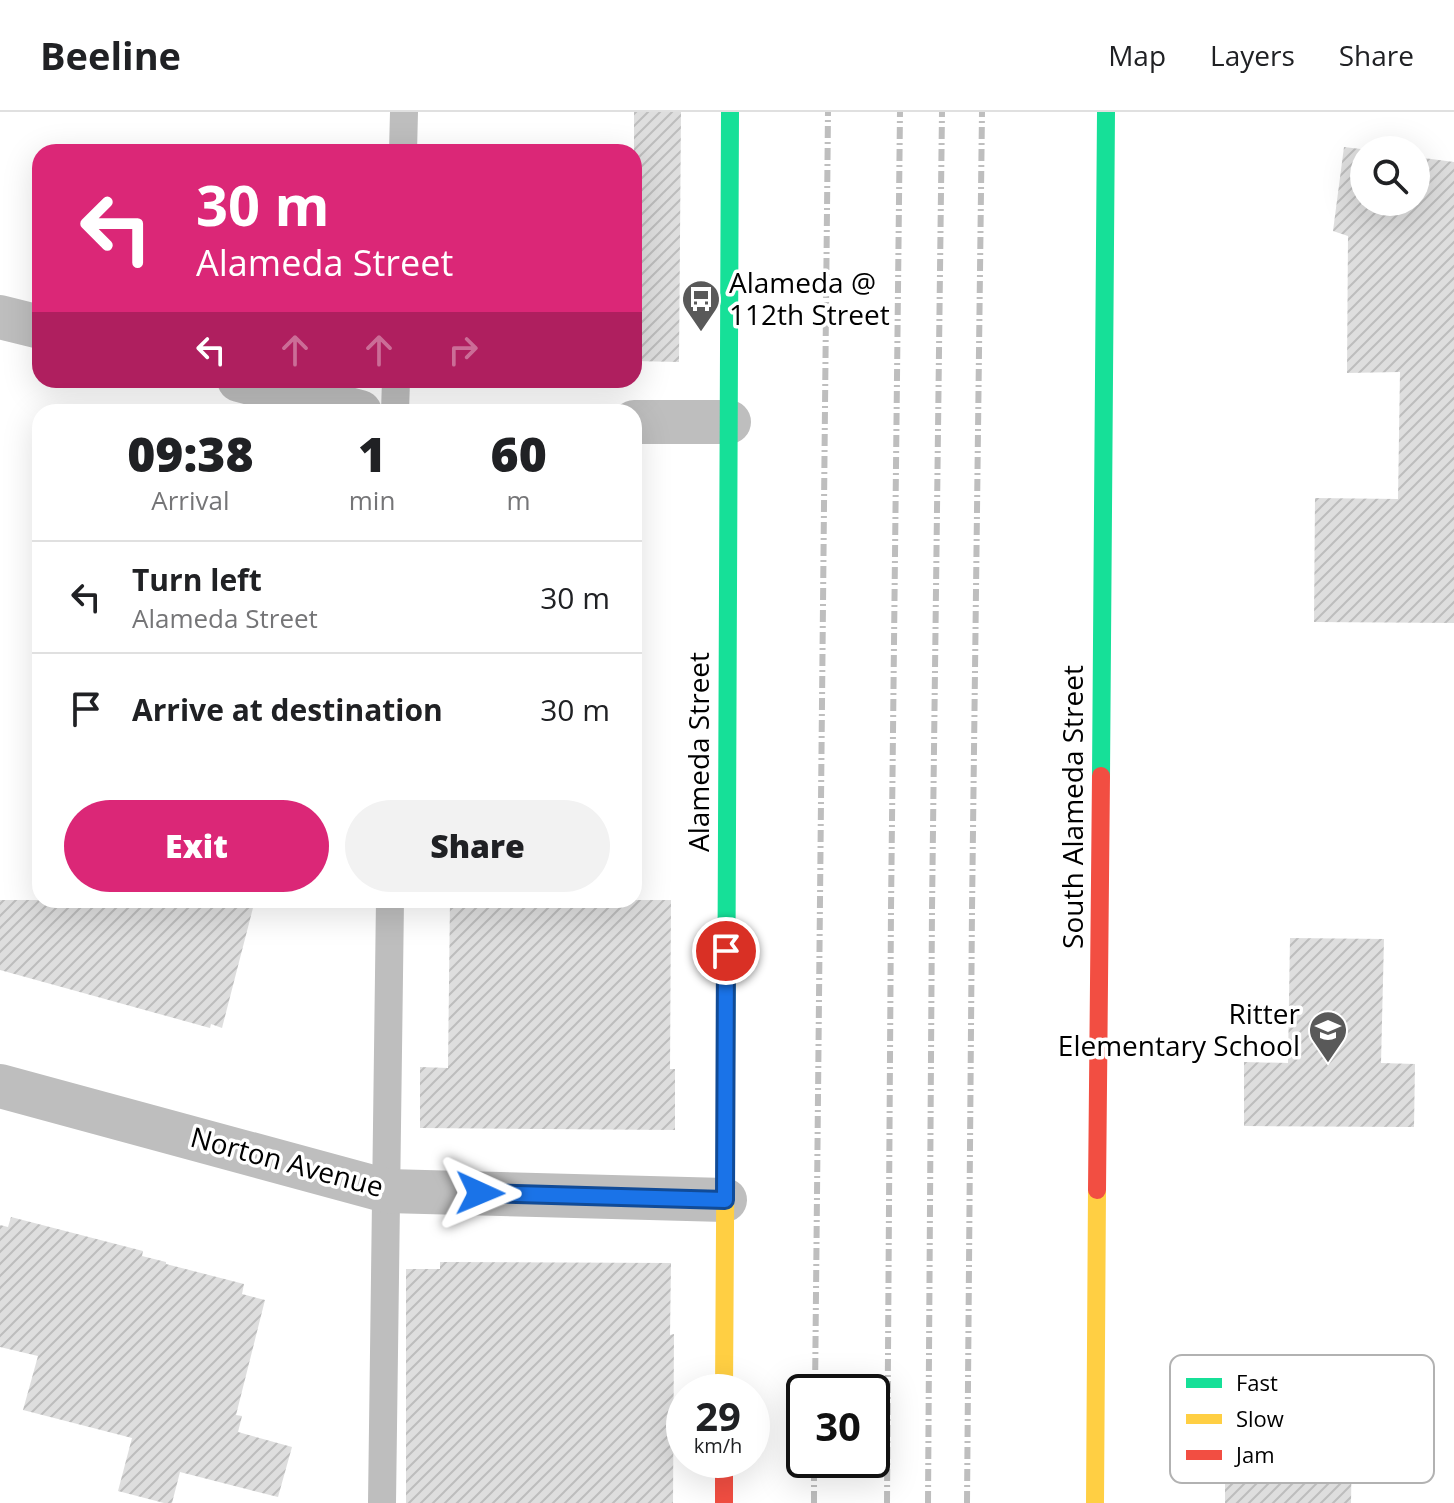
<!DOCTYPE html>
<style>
:root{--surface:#fff;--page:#f2f2f2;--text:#202124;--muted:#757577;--line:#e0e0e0;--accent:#db2777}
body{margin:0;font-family:"Open Sans",sans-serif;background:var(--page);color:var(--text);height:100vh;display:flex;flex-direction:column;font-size:30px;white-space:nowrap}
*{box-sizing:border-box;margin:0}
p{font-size:26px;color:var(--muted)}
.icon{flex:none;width:44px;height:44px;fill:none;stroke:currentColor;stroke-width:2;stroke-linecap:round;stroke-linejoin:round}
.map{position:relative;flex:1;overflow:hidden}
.sheet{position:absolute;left:32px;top:292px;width:610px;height:504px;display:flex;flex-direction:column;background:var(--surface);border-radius:24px;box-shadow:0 8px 32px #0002}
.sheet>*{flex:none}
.hud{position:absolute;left:32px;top:32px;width:610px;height:244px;border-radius:24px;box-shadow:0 8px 32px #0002;background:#db2777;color:#fff;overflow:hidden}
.fabs{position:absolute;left:1350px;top:24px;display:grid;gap:16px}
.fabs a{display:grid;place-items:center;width:80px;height:80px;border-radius:50%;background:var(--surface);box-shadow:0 8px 32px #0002;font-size:40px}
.speed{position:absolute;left:666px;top:1262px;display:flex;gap:16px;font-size:40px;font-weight:700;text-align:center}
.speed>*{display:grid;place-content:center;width:104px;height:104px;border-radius:50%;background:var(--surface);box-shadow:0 8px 32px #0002;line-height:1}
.speed small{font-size:20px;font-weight:400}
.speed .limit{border:4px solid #111;border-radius:12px;background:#fff;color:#111}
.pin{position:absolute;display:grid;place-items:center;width:68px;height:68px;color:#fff;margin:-34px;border:4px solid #fff;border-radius:50%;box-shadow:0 2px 8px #0007}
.me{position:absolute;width:88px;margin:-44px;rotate:91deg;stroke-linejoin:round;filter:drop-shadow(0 0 6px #0008)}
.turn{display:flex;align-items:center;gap:28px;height:168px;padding:0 32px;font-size:36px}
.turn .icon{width:104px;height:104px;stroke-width:2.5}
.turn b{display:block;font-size:56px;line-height:68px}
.lanes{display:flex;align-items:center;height:76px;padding:0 32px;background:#0003;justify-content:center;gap:40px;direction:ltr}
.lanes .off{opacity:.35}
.eta{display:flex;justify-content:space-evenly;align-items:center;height:136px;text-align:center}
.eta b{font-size:48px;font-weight:800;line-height:56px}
.cta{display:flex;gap:16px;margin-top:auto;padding:16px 32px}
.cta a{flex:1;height:92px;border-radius:48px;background:var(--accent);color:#fff;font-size:32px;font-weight:800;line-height:92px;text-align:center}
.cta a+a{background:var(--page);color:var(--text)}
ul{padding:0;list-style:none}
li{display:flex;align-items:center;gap:24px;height:112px;padding:0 32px;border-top:2px solid var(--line)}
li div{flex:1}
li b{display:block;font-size:30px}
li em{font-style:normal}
header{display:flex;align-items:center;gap:48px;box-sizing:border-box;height:112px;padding:0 40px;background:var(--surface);border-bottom:2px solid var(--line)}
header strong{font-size:38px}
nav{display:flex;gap:44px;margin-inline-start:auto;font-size:28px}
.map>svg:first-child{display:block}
</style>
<header>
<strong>Beeline</strong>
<nav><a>Map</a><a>Layers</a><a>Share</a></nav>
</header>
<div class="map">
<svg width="1454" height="1391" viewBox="0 0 1454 1391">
<defs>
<pattern id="building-hatch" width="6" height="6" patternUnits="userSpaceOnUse" patternTransform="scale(2)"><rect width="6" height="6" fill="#dedede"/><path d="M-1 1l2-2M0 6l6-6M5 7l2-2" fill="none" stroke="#bdbdbd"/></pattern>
</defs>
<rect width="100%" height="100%" fill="#fff"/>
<path fill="url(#building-hatch)" d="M 634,0 L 681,0 L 679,250 L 634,249 Z
M 1344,35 L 1369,38 L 1364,38 L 1364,90 L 1416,90 L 1416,45 L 1454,50 L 1454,511 L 1314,510 L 1315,386 L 1398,387 L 1400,260 L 1347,261 L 1348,124 L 1333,119 Z
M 0,788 L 255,788 L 222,916 L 211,912 L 210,916 L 0,858 Z
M 450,788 L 671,788 L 670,957 L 675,957 L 675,1018 L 420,1016 L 420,955 L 448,956 Z
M 1290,826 L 1384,827 L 1381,951 L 1415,952 L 1414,1015 L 1244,1014 L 1244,950 L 1288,951 Z
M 11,1105 L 143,1139 L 142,1144 L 166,1150 L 166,1152 L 244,1172 L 242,1182 L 265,1188 L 236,1303 L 242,1304 L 238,1320 L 292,1335 L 278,1385 L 180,1360 L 172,1391 L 164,1391 L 118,1379 L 132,1326 L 23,1298 L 38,1244 L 0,1235 L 0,1113 L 8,1115 Z
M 440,1150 L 671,1151 L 670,1223 L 674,1222 L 673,1391 L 406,1391 L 406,1157 L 440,1157 Z
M 1225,1324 L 1352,1326 L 1351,1391 L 1225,1391 Z"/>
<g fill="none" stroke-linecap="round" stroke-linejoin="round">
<path stroke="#bebebe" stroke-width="28" d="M 403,40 L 404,0
M 395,300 L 396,268
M 382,1391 L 390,788"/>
<path stroke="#bebebe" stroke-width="44" d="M 0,205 L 40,215
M 239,268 L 360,300
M 634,310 L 729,310
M 0,974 L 387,1079 L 725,1088"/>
<path stroke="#16e098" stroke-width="18" d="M 1101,664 L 1106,0
M 726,956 L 730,0"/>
<path stroke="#ffcf43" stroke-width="18" d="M 724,1280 L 726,956
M 1095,1391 L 1097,1078"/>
<path stroke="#f24e42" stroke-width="18" d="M 1097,1078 L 1101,664
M 724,1348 L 724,1391"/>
<path stroke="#bebebe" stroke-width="6" stroke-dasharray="12 4 2 4" stroke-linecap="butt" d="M 815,1280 L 828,0
M 814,1391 L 814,1348
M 887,1391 L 891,797 L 900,0
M 928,1391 L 932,797 L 942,0
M 967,1391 L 972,798 L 982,0"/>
</g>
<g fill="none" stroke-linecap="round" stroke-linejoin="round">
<g stroke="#114b97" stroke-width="20">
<path id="route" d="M 480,1081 L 725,1088 L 726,839"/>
</g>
<use href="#route" stroke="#1a73e8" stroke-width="14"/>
</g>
<defs>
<g id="bus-pin" transform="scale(2)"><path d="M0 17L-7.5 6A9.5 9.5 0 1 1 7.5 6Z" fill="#595959" stroke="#fff"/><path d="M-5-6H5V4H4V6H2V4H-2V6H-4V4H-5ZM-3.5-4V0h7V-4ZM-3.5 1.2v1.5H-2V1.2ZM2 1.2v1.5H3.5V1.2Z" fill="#fff"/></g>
<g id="school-pin" transform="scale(2)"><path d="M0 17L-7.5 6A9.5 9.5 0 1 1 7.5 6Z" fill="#595959" stroke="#fff"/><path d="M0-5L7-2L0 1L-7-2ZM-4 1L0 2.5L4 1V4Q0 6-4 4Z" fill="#fff"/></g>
</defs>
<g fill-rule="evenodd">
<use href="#bus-pin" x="701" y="187"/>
<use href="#school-pin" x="1328" y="918"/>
</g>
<g text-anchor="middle" stroke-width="7" stroke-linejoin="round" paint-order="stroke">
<g font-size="28" fill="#000" stroke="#fff" text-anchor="start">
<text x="729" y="181">Alameda @<tspan x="729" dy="32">112th Street</tspan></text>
<text x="1300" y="912" text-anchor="end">Ritter<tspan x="1300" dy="32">Elementary School</tspan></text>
</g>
<g font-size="28" fill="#000" stroke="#fff">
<text transform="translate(699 640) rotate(-90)" y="10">Alameda Street</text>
<text transform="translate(1073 695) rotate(-90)" y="10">South Alameda Street</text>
<text transform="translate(287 1050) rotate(15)" y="10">Norton Avenue</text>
</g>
</g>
<rect x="1170" y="1243" width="264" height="128" rx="12" fill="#fff" stroke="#b2b2b2" stroke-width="2"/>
<rect x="1186" y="1266" width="36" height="10" fill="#16e098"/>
<rect x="1186" y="1302" width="36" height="10" fill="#ffcf43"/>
<rect x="1186" y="1338" width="36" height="10" fill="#f24e42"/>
<g font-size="22" fill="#000">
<text x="1236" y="1279">Fast</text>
<text x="1236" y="1315">Slow</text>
<text x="1236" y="1351">Jam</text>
</g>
</svg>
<div class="fabs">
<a><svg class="icon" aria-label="search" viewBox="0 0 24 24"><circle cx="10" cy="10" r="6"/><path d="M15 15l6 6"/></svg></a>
</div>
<div class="speed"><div>29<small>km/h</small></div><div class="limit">30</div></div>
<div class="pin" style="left:726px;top:839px;background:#d93025"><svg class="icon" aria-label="arrive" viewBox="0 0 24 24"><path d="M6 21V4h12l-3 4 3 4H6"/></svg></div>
<svg class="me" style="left:480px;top:1081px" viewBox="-20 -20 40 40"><path d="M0-17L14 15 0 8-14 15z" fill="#1a73e8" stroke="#fff" stroke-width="4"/></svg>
<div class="hud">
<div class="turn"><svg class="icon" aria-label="left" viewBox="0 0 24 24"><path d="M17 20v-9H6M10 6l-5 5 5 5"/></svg><div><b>30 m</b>Alameda Street</div></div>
<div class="lanes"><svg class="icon" aria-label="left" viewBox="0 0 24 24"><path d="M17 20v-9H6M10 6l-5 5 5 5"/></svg><svg class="icon off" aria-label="ahead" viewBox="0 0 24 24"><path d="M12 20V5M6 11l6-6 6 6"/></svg><svg class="icon off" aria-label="ahead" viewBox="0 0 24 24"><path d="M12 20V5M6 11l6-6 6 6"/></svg><svg class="icon off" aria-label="right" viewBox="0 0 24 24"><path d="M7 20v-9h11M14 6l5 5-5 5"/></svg></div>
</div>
<section class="sheet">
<div class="eta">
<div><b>09:38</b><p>Arrival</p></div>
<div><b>1</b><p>min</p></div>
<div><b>60</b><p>m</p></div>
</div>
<ul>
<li><svg class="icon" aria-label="left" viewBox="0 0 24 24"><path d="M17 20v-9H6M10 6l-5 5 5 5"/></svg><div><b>Turn left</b><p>Alameda Street</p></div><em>30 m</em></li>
<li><svg class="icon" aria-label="arrive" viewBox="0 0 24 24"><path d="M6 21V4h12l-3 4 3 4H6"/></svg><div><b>Arrive at destination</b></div><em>30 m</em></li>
</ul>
<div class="cta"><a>Exit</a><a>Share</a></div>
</section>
</div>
